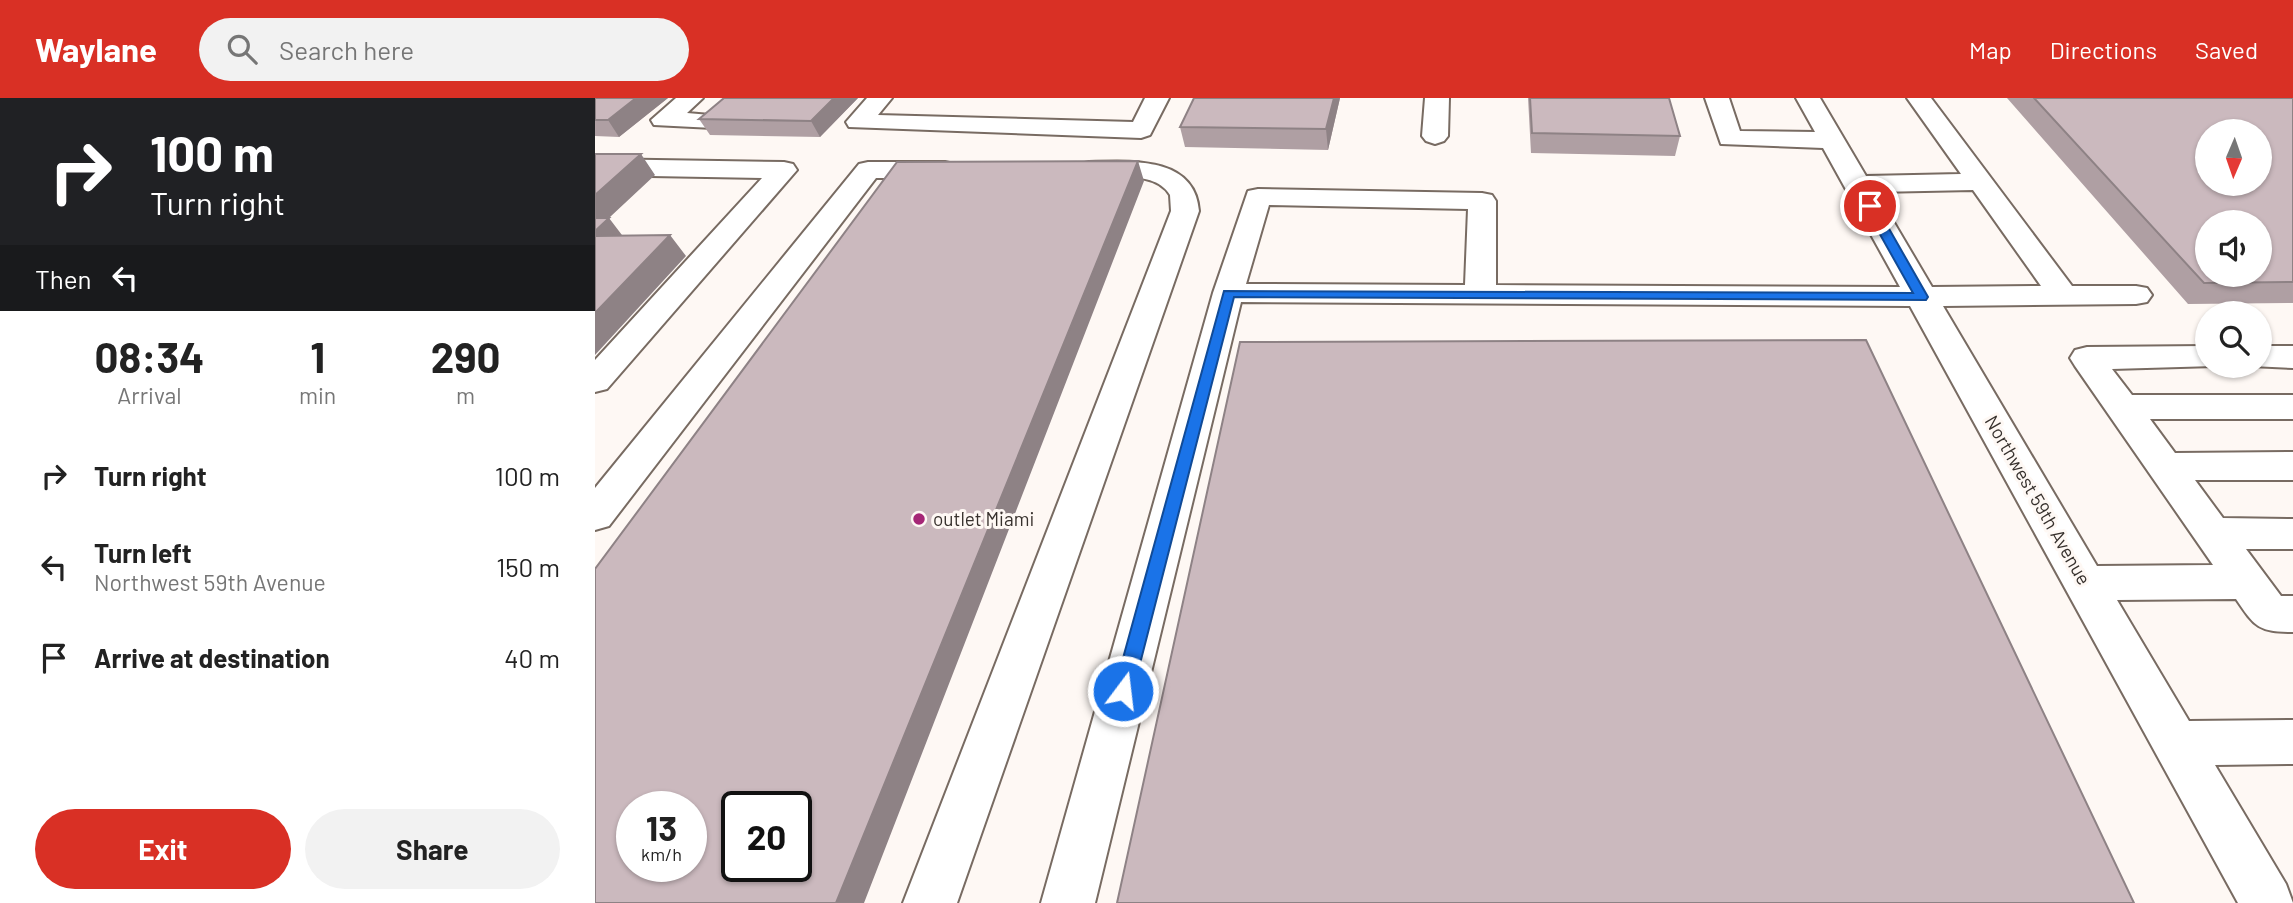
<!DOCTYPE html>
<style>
:root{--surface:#fff;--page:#f2f2f2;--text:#222;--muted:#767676;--accent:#d93025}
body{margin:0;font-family:Barlow,sans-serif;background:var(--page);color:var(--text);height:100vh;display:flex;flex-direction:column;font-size:26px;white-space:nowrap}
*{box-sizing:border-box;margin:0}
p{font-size:23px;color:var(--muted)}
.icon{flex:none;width:38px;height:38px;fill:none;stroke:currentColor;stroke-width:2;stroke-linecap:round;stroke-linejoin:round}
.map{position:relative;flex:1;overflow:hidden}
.details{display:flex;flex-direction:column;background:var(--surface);width:595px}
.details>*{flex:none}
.hud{background:#202124;color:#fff;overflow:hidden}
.needle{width:46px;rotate:182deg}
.buttons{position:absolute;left:1600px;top:21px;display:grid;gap:14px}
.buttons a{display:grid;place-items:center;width:77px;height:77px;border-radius:50%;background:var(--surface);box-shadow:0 2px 5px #0004;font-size:35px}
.speed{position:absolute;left:21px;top:693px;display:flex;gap:14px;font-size:35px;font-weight:700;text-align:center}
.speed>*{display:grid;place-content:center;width:91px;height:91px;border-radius:50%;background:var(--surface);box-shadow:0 2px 5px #0004;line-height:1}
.speed small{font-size:18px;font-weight:400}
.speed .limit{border:4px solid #111;border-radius:10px;background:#fff;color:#111}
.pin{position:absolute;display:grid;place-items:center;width:60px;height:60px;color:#fff;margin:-30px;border:4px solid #fff;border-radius:50%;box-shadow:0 2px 7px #0007}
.me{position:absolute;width:77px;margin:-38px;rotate:15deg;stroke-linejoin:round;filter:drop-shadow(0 0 5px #0008)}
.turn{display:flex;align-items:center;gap:24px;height:147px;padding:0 35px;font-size:32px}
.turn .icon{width:91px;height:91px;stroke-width:2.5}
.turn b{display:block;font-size:49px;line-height:60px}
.then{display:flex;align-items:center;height:66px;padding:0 35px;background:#0003;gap:14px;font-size:26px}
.eta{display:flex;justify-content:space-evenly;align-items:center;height:119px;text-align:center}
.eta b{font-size:42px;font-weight:700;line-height:49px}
.button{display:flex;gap:14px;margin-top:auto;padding:14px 35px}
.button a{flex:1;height:80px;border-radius:42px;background:var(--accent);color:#fff;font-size:28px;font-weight:700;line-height:80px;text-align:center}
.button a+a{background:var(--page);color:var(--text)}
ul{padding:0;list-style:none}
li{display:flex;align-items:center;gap:21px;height:91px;padding:0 35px}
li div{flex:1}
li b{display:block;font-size:26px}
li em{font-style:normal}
header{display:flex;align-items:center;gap:42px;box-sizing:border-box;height:98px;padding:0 35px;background:var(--accent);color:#fff}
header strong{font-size:33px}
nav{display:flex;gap:38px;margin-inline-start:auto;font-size:24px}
.search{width:490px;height:63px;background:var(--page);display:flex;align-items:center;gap:18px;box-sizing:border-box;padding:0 24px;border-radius:38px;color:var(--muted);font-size:26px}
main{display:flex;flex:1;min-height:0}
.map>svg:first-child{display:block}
</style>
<header>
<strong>Waylane</strong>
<div class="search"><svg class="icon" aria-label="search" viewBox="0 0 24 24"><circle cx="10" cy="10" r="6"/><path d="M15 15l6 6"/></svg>Search here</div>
<nav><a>Map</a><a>Directions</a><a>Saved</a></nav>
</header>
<main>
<section class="details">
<div class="hud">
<div class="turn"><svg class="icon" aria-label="right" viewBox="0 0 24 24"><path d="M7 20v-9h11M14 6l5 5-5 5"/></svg><div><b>100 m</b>Turn right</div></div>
<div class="then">Then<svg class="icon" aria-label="left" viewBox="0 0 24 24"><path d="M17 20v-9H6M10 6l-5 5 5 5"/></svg></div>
</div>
<div class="eta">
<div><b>08:34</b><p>Arrival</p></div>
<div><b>1</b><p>min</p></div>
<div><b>290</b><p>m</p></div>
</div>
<ul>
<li><svg class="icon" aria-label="right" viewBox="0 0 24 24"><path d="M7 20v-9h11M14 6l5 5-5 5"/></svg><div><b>Turn right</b></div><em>100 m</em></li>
<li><svg class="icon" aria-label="left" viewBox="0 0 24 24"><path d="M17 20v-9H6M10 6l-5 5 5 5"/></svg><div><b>Turn left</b><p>Northwest 59th Avenue</p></div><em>150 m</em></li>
<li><svg class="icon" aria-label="arrive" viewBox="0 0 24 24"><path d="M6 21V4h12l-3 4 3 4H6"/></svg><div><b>Arrive at destination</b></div><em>40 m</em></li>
</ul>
<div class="button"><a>Exit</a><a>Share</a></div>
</section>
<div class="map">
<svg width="1698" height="805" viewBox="0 0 1698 805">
<rect width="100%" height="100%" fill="#fef8f4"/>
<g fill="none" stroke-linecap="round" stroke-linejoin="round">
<g stroke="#786b62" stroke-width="4">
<path id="minor" d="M 81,0 L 108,0 L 92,15 L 127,18 L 130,23 L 127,28 L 118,30 L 59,27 L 56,22 Z
M 272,0 L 297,0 L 283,17 L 538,24 L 550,0 L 574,0 L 555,37 L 546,40 L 254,29 L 251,24 Z
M 830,0 L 854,0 L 853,38 L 849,43 L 840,46 L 831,43 L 827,38 Z
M 1110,0 L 1134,0 L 1145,33 L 1220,34 L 1201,0 L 1225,0 L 1271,78 L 1366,76 L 1312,0 L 1336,0 L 1477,188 L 1541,188 L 1552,190 L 1557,197 L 1552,204 L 1541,206 L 1348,208 L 1502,468 L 1618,467 L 1480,268 L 1475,260 L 1480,252 L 1492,249 L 1612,248 L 1612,268 L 1620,268 L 1517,271 L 1537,297 L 1698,297 L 1698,321 L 1555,321 L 1580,355 L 1698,354 L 1698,382 L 1600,382 L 1628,420 L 1698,421 L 1698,451 L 1651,451 L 1686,498 L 1698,498 L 1698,534 C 1663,534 1660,529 1641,501 L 1522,502 L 1594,623 L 1698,622 L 1698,666 L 1620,667 L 1691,786 L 1698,805 L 1643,805 L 1315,208 L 646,204 L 500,805 L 446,805 L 618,195 L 653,93 L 663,91 L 887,95 L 897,97 L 901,103 L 901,187 L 1305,189 L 1228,50 L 1126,46 ZM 1378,92 L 1446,188 L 1337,189 L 1281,94 ZM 674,107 L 873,111 L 870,187 L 651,186 Z
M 0,61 L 189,64 L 198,66 L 202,72 L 12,291 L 0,294 L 0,262 L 167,80 L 0,77 Z
M 273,64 L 350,64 L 359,66 L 363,72 L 359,78 L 350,80 L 281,80 L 14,428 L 0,432 L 0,390 L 264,66 Z
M 494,64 C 536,63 600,58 604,113 L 362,805 L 308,805 L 576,113 L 575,97 C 558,69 512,84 485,78 L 481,72 L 485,66 Z
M 1664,248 L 1698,248 L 1698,270 L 1656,268 L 1664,268 Z"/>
</g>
<use href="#minor" fill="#fff" fill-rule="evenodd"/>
</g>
<path fill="#af9fa3" d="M 0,0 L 73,0 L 24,39 L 0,38 Z
M 129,0 L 263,0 L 225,39 L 115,37 L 104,21 Z
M 599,0 L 745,0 L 733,52 L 590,49 L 585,29 Z
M 933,0 L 1074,0 L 1085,38 L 1080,58 L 936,55 Z
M 1412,0 L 1698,0 L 1698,205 L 1593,206 Z"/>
<path fill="#8e8285" d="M 41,0 L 73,0 L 24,39 L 13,22 Z
M 239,0 L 263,0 L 225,39 L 216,23 Z
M 739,0 L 745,0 L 733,52 L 731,31 Z
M 46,56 L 60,77 L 0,133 L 0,97 Z
M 543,63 L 549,83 L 269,805 L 241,805 Z
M 14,120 L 30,141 L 0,144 L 0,133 Z
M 75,137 L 91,158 L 0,257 L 0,215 Z"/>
<path fill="#cbb9be" stroke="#8e8285" stroke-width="2" fill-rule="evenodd" d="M 0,0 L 41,0 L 13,22 L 0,22 Z
M 129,0 L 239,0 L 216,23 L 104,21 Z
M 599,0 L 739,0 L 731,31 L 585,29 Z
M 935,0 L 1074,0 L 1085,38 L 937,35 Z
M 1439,0 L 1698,0 L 1698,184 L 1609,185 ZM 1612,33 L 1664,33 L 1664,86 L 1612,86 ZM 1612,124 L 1664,124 L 1664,177 L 1612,177 Z
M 0,56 L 46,56 L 0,97 Z
M 543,63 L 241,805 L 0,805 L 0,471 L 302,64 ZM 37,709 L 96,709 L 96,768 L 37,768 ZM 142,709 L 201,709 L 201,768 L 142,768 Z
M 0,120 L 14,120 L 0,133 Z
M 75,137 L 0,215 L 0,138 Z
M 1271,242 L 1539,805 L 522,805 L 645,244 Z"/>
<path fill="#1a73e8" stroke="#114b97" stroke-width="2" d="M 1271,106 L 1281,108 L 1333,199 L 1331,202 L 639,199 L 538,593 L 535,599 L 528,601 L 522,599 L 519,593 L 629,193 L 1318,195 L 1269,108 Z"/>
<circle fill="#a52676" stroke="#fef8f4" stroke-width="2.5" cx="324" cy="421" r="7"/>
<g text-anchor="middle" stroke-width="6" stroke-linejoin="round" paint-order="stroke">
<g font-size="19" fill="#37312d" stroke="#fef8f4">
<text transform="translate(1443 402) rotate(60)" y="7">Northwest 59th Avenue</text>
</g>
<g font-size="19" fill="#37312d" stroke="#fef8f4" text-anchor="start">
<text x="338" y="428">outlet Miami</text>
</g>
</g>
</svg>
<div class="buttons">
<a><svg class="needle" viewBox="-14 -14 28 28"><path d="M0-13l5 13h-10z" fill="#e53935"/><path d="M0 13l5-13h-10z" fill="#767676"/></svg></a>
<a><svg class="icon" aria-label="sound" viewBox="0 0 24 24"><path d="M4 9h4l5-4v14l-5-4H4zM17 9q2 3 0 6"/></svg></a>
<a><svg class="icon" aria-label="search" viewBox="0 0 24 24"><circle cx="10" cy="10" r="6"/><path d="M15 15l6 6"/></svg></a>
</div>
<div class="speed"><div>13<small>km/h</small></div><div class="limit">20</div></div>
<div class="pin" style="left:1275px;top:108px;background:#d93025"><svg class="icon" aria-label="arrive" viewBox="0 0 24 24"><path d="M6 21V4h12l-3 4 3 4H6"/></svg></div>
<svg class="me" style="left:528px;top:593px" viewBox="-20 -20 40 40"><circle r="17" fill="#1a73e8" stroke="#fff" stroke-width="3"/><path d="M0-11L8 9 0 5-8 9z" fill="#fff"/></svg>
</div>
</main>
